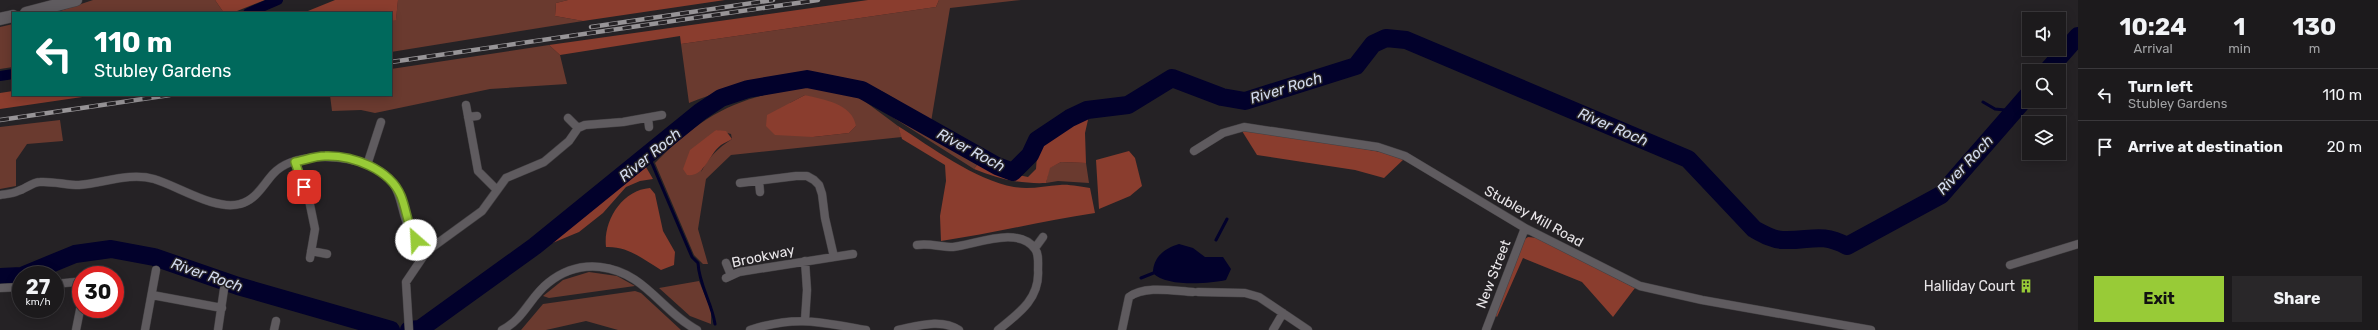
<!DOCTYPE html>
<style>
:root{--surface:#1c1a1c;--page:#292729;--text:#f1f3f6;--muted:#a0a1a3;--line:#3a383b;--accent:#98cb37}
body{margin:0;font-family:Rubik,sans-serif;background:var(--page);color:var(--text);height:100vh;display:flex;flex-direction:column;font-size:15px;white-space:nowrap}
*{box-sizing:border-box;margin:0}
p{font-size:13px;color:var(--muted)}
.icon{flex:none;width:22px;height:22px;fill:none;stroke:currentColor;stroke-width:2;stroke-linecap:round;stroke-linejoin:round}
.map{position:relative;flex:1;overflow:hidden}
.drawer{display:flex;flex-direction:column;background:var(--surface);width:300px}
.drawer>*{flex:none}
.top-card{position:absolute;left:12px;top:12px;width:380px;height:84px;border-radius:0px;box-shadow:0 2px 10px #0003,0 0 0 1px var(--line);background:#00695c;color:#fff;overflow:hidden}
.buttons{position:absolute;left:2022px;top:12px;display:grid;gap:8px}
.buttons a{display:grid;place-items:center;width:44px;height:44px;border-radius:0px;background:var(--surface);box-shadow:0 2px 10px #0003,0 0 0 1px var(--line);font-size:20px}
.speed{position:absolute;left:12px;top:266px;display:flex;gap:8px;font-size:20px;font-weight:700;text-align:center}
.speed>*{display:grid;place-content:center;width:52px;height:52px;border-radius:50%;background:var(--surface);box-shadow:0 2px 10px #0003,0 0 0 1px var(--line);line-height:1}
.speed small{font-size:10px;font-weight:400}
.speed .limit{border:6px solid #d22;background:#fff;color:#111}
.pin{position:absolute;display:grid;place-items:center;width:34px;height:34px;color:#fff;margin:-17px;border-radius:8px;box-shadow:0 2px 6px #0006}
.me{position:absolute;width:44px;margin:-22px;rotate:334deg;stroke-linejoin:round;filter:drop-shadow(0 0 3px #0008)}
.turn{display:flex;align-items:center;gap:14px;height:84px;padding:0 16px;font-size:18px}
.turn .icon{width:52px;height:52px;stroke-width:2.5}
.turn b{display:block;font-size:28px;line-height:34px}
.eta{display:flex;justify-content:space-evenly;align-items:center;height:68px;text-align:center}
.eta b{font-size:24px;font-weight:700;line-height:28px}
.cta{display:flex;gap:8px;margin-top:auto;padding:8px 16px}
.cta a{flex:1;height:46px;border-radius:0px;background:var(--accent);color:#111;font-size:16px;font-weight:700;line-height:46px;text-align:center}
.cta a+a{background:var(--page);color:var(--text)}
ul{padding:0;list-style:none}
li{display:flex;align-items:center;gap:12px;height:52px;padding:0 16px;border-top:1px solid var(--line)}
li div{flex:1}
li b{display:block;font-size:15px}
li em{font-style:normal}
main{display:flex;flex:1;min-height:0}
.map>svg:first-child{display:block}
</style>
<main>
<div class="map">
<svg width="2078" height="330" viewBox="0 0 2078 330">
<rect width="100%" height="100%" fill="#252225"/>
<path fill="#6a3a2f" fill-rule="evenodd" d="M 93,0 L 215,0 L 224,13 L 54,13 Z
M 398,0 L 568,0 L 556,3 L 555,16 L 583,21 L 391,52 L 391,21 L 396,19 Z
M 939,0 L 1021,0 L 950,8 L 931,122 C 912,110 893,96 873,87 C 814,61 746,80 689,103 L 681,44 L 936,7 Z
M 13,24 L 13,67 L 0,69 L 0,27 Z
M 549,45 L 560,55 L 567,84 L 490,89 L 375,113 L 361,110 L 332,111 L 330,95 L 391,95 L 391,69 Z
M 807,87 L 839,90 L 863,100 L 898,126 L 902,137 L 731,155 L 706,179 L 698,229 L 708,264 L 703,264 L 694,255 L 655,163 C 703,114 738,96 807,87 ZM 805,95 L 856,126 L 849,133 L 813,137 L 790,103 ZM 716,130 L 731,134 L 732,139 C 718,148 709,157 701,172 Z
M 842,88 L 863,95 L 979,162 L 974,169 L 864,99 Z
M 60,120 L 63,141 L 27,144 L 16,160 L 16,186 L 0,189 L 0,127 Z
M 1061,162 L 1086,163 L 1089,183 L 1058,181 L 1046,183 L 1049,168 Z
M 589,272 L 617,276 L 635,286 L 549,298 L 543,296 L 563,280 Z
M 699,281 L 711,310 L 711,324 L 690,316 L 659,288 Z
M 635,291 L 641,293 L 681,330 L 618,330 L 586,321 L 546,330 L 521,330 L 543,304 Z"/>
<path fill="#8a3d2e" d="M 215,0 L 265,0 L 232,13 L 224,13 Z
M 335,0 L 398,0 L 396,20 L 391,21 L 391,13 L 303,13 Z
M 568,0 L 725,0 L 583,21 L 555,16 L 556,3 Z
M 868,0 L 939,0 L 936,7 L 681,44 L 680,36 L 560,55 L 549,45 Z
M 13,91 L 13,95 L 96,95 L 0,109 L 0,93 Z
M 805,95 C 824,100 852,103 856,126 L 849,133 L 813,137 L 775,135 L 766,126 L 767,115 Z
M 1090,111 L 1085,133 L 1086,163 L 1061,162 L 1050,168 L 1046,183 C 1020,184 998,179 974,169 L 979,162 L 1003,172 L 1028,177 L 1036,169 L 1037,155 L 1042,139 Z
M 898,126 C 931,147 975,180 1014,187 C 1030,190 1044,186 1060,185 C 1069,184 1081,187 1090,188 L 1095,213 C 1043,221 993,233 941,241 L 940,216 L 946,181 L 945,165 L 902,139 Z
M 1248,129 L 1387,153 L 1404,159 L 1384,178 L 1355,170 L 1257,155 L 1242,131 Z
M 716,130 L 726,131 L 732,139 C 729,141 724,143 721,145 C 708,155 705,177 687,175 L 683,169 L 690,150 Z
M 1129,151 L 1135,158 L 1142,186 L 1130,196 L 1099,209 L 1096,160 Z
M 643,162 L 653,179 L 640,181 L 626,187 L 603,213 L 579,232 L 550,244 L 548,240 Z
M 650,188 L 655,194 L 663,231 L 675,252 L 674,265 L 661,270 C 643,259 628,246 606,247 C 603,221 622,190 650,188 Z
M 1528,237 L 1538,238 L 1635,288 L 1613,317 L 1582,282 L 1523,258 L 1497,317 L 1495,315 L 1522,241 Z"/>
<path fill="#02012b" d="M 1179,244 L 1193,248 L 1205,257 L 1223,257 L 1231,269 L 1226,280 C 1208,284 1166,287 1153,273 C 1153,257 1165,248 1179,244 Z"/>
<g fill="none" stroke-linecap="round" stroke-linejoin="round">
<path stroke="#02012b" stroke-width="3" d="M 1983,102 L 1995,109 L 2015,111
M 648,154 L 692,257 L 698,263 C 699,285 712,303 715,324
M 1216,240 L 1227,219
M 1141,278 L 1156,272"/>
<path stroke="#02012b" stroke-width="10" d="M 248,13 L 278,0
M 0,76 L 13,74"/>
<path stroke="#02012b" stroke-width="18" d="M 2047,71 L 2078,36
M 24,275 L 75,254 L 111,249 L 154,257 L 238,286 L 391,330
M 0,277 L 21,276
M 409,330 L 420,329 L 535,246 L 700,112 L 721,98 L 748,89 L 807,79 L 862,90 L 997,166 L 1013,172 L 1030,155 L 1037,140 L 1070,118 L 1087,110 L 1128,105 L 1172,78 L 1222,97 L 1245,101 L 1356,66 L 1373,44 L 1386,38 L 1406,40 L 1688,159 L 1754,229 C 1763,234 1773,240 1783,240 C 1811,241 1820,232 1847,246 L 1941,195 L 2029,94"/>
<g stroke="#434043" stroke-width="9">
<path id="street" d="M 466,105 L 478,171 L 496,189
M 468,117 L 477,116
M 568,118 L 578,128
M 648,118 L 649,127
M 1194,151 L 1223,133 L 1244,127 L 1378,147 L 1405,156 L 1525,228 L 1640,286 L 1702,300 L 1871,330
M 295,162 L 309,200 L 315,229 L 310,258
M 367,165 L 381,122
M 759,181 L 760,192
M 0,195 C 6,194 12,194 18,191 C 25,189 33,182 40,182 C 53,181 66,185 79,185 C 104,183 130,172 154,179 C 178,186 215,211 240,204 C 256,200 263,185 273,174 C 293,152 342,154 368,165 C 407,182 396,203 411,233 C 415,240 421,245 427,251
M 917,245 C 930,243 940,247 953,247 C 974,245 1019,225 1035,249 C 1039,254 1038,263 1038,270 C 1040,299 1018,314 998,330
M 1035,248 L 1043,237
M 311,251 L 327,254
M 834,257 L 853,254
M 805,261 L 807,290 L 805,320
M 726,263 L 731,275
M 2010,265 L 2078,244
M 726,278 L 739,272 L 834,257 L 825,218 L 822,194 L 819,185 L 814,180 L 807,176 L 796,176 L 740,183
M 55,284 L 75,282 L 81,286
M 0,288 L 21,287
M 1198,292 L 1245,293 L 1259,297 L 1308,330
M 152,295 L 222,308
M 76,330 L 81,305
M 145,330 L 156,270
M 218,330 L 224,289
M 274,330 L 276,321
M 409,330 L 406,282 L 427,251 L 482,211 L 506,178 L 544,162 L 569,141 L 578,128 L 585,125 L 623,122 L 662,115
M 502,330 C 524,319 530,297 548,283 C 563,271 581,265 600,267 C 645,272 660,310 697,330
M 750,330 C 796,315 820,322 866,330
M 898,330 C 918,326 941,318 959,330
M 1122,330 L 1129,297 C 1145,285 1174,291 1193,292
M 1273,330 L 1283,313
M 1486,330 L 1525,228"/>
</g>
<g stroke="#434043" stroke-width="13">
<path id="secondary" d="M 26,13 L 76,0
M 0,19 L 13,16"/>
</g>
<use href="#street" stroke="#5f5b5f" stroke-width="8"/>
<use href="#secondary" stroke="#5f5b5f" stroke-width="12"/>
<g stroke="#979497" stroke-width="4.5">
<path id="rail" d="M 591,27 L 773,0
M 391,62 L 818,0
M 0,120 L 170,95"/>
</g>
<use href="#rail" stroke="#252225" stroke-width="3" stroke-dasharray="9" stroke-linecap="butt"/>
</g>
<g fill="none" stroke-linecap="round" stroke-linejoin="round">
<g stroke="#638424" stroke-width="10">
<path id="route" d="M 304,187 L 295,162 C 305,160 315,156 325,156 C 352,155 390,169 401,196 C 407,211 407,225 416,240"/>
</g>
<use href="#route" stroke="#98cb37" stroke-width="7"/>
</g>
<defs>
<g id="building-bare" transform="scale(1.08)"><path d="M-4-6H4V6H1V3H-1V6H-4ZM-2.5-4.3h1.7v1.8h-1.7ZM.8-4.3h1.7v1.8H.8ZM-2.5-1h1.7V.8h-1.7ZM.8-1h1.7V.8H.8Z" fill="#98cb37" stroke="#252225" stroke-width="2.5" paint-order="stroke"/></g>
</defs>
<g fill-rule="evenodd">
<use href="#building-bare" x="2026" y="286"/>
</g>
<g text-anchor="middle" stroke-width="3" stroke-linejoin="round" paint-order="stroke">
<g font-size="14" fill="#e9e6e9" stroke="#252225">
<text transform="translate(1534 216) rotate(29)" y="5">Stubley Mill Road</text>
<text transform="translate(763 256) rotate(-12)" y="5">Brookway</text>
<text transform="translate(1493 274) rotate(-69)" y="5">New Street</text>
</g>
<g font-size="14" fill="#e9e6e9" stroke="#252225" text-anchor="end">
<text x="2015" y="291">Halliday Court</text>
</g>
<g font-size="15" font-style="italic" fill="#d3dbee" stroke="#252225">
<text transform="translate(1286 88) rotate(-17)" y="5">River Roch</text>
<text transform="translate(1613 127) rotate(23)" y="5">River Roch</text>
<text transform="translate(971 150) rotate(28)" y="5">River Roch</text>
<text transform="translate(650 155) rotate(-39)" y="5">River Roch</text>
<text transform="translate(1965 165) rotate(-47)" y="5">River Roch</text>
<text transform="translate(207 275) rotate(19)" y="5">River Roch</text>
</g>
</g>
</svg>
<div class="buttons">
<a><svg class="icon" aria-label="sound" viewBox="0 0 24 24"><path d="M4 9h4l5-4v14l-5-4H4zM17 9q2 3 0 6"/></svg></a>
<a><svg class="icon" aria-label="search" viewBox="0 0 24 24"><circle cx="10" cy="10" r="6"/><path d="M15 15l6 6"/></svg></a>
<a><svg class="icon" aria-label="layers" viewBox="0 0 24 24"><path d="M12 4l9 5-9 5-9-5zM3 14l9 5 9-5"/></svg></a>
</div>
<div class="speed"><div>27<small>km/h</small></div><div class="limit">30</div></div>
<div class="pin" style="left:304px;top:187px;background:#d93025"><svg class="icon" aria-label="arrive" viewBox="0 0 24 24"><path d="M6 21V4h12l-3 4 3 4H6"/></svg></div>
<svg class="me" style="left:416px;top:240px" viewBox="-20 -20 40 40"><circle r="19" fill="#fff"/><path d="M0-13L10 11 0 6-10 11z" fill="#98cb37"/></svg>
<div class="top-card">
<div class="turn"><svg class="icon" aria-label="left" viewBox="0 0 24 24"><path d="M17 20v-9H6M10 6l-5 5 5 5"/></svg><div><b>110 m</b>Stubley Gardens</div></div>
</div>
</div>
<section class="drawer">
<div class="eta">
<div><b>10:24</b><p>Arrival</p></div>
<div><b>1</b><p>min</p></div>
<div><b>130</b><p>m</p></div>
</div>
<ul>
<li><svg class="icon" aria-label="left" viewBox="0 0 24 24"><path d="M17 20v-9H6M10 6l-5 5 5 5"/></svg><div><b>Turn left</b><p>Stubley Gardens</p></div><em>110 m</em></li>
<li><svg class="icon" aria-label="arrive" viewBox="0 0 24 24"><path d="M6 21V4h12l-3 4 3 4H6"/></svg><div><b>Arrive at destination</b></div><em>20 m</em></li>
</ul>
<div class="cta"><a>Exit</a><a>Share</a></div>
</section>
</main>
